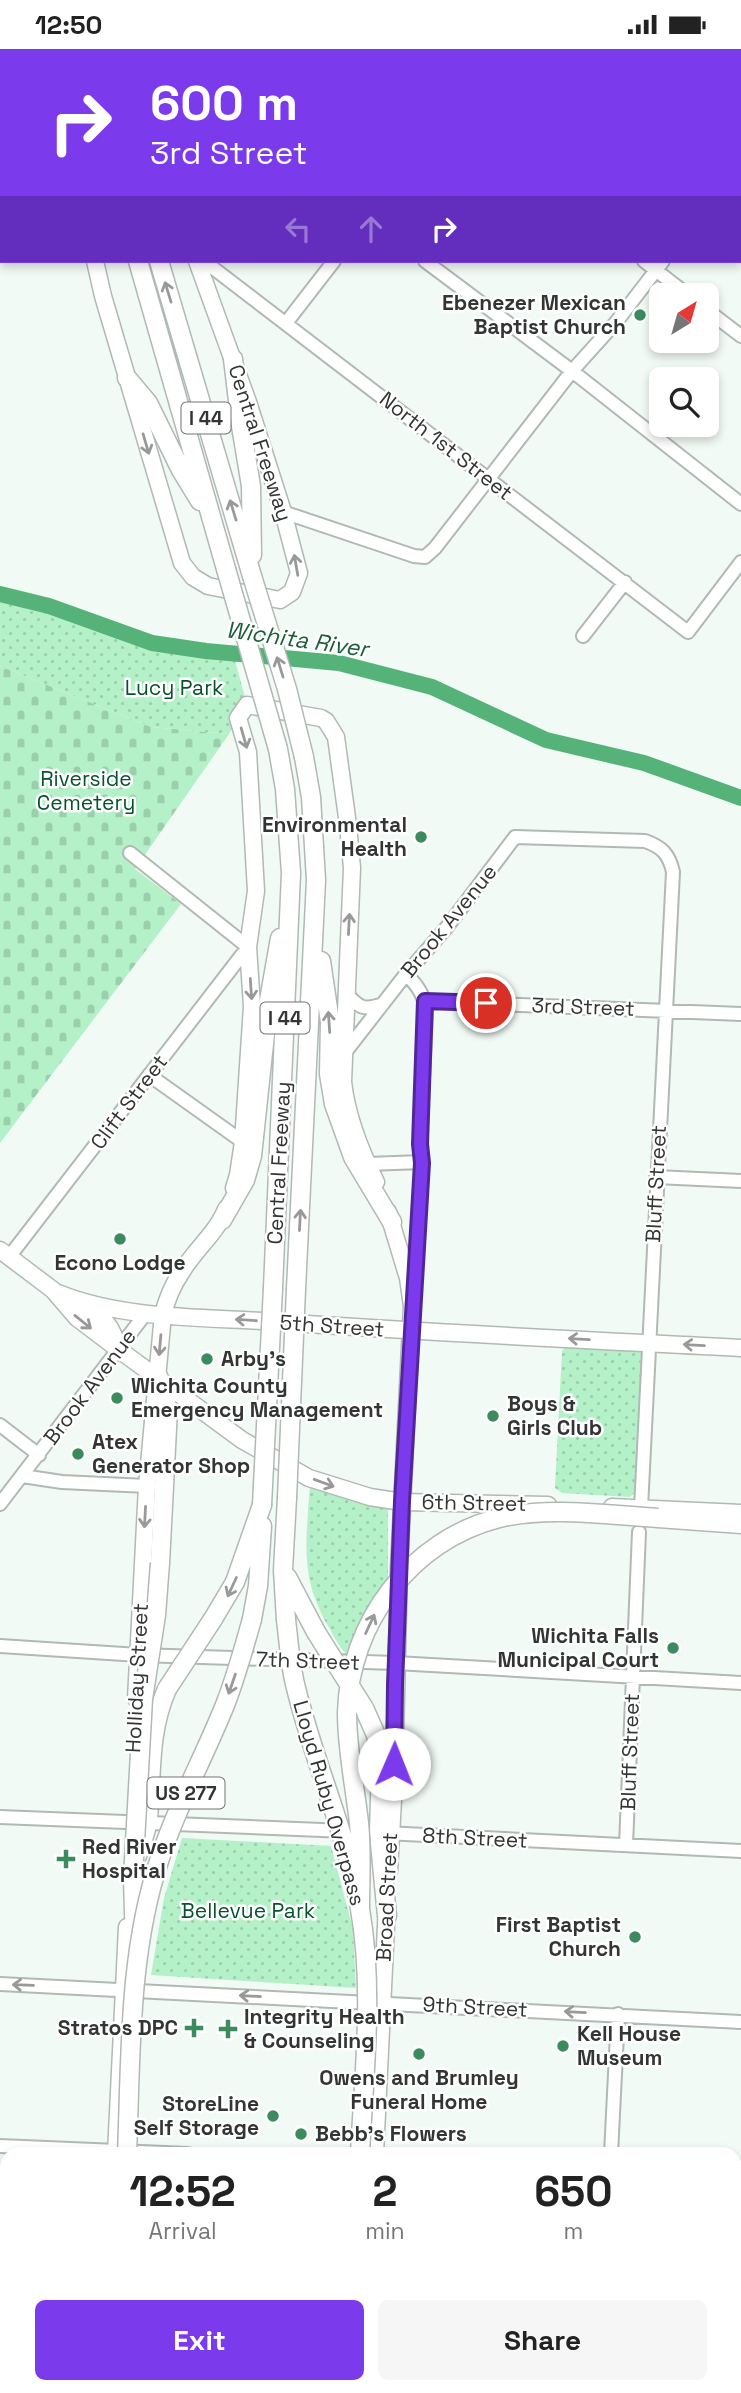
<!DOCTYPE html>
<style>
:root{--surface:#fff;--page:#f6f6f6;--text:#222;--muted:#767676;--accent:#7c3aed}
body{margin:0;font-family:"Space Grotesk",sans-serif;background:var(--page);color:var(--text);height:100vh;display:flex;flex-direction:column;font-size:26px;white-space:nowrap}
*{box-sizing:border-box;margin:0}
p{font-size:23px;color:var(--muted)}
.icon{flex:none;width:38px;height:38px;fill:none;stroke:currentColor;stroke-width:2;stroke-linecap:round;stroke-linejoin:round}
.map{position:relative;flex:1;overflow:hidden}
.panel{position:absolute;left:0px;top:2098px;width:742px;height:247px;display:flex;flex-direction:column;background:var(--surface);border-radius:21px 21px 0 0;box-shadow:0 4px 10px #0003}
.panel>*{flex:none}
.guide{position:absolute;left:0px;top:0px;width:742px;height:214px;box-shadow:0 4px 10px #0003;background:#7c3aed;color:#fff;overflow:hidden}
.needle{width:46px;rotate:37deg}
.controls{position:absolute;left:649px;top:234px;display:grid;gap:14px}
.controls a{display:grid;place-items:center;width:70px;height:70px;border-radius:10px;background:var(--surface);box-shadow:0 4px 10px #0003;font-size:35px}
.pin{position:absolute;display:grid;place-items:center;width:60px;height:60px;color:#fff;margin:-30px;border:4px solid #fff;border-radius:50%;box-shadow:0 2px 7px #0007}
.me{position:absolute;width:77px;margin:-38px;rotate:1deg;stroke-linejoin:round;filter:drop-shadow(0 0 5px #0008)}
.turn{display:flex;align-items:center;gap:24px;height:147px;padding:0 35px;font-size:32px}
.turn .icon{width:91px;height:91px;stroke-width:2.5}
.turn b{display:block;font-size:49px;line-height:60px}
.lanes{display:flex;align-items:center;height:66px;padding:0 35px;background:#0003;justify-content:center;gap:35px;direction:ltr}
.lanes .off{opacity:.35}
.eta{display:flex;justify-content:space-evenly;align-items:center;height:119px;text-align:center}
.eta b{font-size:42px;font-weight:700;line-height:49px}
.primary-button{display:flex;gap:14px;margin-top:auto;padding:14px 35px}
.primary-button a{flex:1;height:80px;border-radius:10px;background:var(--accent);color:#fff;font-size:28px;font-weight:700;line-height:80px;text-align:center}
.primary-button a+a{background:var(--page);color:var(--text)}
.status{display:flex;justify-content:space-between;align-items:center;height:49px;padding:0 35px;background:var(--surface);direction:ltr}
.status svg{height:19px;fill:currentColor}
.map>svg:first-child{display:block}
</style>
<div class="status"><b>12:50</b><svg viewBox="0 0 49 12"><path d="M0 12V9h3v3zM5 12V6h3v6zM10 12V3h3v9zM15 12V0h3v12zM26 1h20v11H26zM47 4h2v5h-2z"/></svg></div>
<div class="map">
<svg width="741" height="2344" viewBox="0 0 741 2344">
<defs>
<pattern id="grass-dots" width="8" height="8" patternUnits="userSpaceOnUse" patternTransform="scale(1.75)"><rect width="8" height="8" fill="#b4f1c8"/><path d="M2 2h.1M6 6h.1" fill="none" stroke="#9bcfac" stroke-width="1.8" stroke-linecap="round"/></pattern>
<pattern id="cemetery-stones" width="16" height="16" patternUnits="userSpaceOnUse" patternTransform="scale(1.75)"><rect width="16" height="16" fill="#b4f1c8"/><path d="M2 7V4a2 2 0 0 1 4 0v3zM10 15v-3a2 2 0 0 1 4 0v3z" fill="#9bcfac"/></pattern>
</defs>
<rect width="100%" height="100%" fill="#f1faf4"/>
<path fill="url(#grass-dots)" d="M 0,545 L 49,557 L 152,594 L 233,604 L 247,656 L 229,685 L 151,678 L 0,617 Z
M 567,1296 L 641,1301 L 644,1304 L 636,1442 L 630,1448 L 562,1444 L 555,1439 L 562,1302 Z
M 310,1436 L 388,1459 L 388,1539 L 354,1611 C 343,1605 337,1593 331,1582 C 299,1530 306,1494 310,1436 Z
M 182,1789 L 331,1797 L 353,1880 L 356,1939 L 151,1926 L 164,1849 Z"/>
<path fill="url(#cemetery-stones)" d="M 0,617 L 151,678 L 229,685 L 135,820 L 181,855 L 0,1094 Z"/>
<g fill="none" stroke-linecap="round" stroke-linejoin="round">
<path stroke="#55b37a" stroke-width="16" d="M 0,545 L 49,557 L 152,594 L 206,602 L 339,614 L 432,638 L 546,691 L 644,714 L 741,749"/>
<g stroke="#b1b9b3" stroke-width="16">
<path id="minor" d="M 328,0 L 333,2
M 341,0 L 341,2
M 593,0 L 596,2
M 495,2 L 496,0
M 740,111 L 741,110
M 204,212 L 688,583 L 741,513
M 425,212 L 572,322 L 741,455
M 644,212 L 689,247
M 707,261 L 741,287
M 286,274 L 334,212
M 283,463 L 414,507 L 425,508 L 435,499 L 572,322 L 617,272 L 663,212
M 583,587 L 625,533
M 406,925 C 418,937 425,947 426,964 L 420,1095 L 422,1113 L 414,1246
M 346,944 C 359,959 364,962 383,955
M 425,952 L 741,965
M 343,1006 L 406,925 L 447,878 L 515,788 L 645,792 C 662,798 669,805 673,823 L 641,1459
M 149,1026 L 243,1093
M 367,1115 L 422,1113
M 656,1128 L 741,1132
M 9,1208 L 248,898 L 130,804
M 0,1376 L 39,1406
M 22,1427 L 62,1433 L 147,1437
M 0,1455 L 146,1264
M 0,1597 L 139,1606 L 396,1614 L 741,1634
M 0,1768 L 346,1782
M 385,1784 L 741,1802
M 626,1796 L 639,1483
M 0,1935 L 741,1973
M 0,2097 L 188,2105
M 611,2105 L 618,1965
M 735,2135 L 741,2136
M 0,2266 L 7,2266
M 735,2306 L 741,2306
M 477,2344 L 477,2338
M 599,2344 L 600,2338"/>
</g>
<g stroke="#b1b9b3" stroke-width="19">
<path id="major" d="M 63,2 L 63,0
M 152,2 L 152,0
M 95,212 L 103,247 L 182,514 L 193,528 L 208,537 L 280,551 L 292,543 L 299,524 L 283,463 L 248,353 L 197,212
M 234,1139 L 238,1126 L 243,1093 L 252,957 L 248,898 L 256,842 L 248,703 L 238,669 L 247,656 L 321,669 L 326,672 L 336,688 L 348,776 L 352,819 L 343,1033 C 347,1068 360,1101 376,1133
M 388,1163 L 408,1229 L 412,1257 L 399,1518 L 394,1733 L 389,1823
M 0,1201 L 53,1241 L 77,1269 L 118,1300 L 242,1391 L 309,1429 L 370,1448 L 402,1453 L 548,1456
M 58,1244 C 124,1271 208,1268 279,1273 C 433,1284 587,1291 741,1299
M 85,1256 C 105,1270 112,1276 118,1300
M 612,1458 L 741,1464
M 136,1650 L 147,1437 L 163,1265 C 167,1250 172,1237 181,1224 C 194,1201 217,1184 226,1160
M 116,2105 L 127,1878
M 375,2105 L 387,1856
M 104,2344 L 104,2338
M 365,2344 L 365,2338"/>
</g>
<g stroke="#b1b9b3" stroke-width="21">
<path id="highway" d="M 99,0 L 99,2
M 119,2 L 119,0
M 138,212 L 226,520
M 159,212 L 252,527
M 233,310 L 241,377 L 251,437 L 252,506
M 127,329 L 148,354 L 181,421 L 200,452
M 321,912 L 330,973 L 329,1025 L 334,1055 L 353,1108 L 392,1173
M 222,1171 L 245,1131 L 252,1107 L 268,957 L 280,889
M 273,1239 L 291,824 L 285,740 L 278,700
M 296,1240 L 316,831 L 311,748 L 304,708
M 158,1327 L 168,1360 L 160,1514
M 658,1469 L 741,1475
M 287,1528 L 316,1583
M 213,1570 L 235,1533 L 262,1456
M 252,1570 L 258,1537 L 262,1477
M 286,1571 L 283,1521 L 287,1449
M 364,1659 L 376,1686 L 381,1714 L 379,1784 L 387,1867
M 137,1807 C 141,1795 147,1782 148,1770 C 152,1725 148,1683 167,1640
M 133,1829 L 135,1896
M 115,2344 L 115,2338
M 348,2344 L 349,2338"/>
</g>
<use href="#minor" stroke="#fff" stroke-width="12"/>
<use href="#major" stroke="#fff" stroke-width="16"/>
<use href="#highway" stroke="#fff" stroke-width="18"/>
<g stroke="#b1b9b3" stroke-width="21" stroke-linecap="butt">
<path id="highway-bridge" d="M 226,520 L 278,700
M 252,527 L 287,640 L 304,708
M 287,1449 L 296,1240
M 262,1456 L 273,1239
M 286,1571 C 289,1594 290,1617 296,1639 C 314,1714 347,1784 360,1860 C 374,1940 364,2024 360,2105
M 316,1583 L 364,1659
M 167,1640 L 213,1570
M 133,1829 L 143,1650 L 156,1566 L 160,1514
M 360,1859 C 360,1831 362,1802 359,1774 C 355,1738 347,1701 347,1664 C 349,1574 411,1491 499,1469 C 549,1457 607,1466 658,1469
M 127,2105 C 131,2007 128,1904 160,1809 C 177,1757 204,1708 225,1656 C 236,1628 244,1599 252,1570"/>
</g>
<use href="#highway-bridge" stroke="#fff" stroke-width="18"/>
</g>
<defs><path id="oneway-shaft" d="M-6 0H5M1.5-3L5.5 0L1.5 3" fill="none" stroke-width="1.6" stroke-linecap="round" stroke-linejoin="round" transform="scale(1.75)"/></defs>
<g stroke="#989a99">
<use href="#oneway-shaft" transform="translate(168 243) rotate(-107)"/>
<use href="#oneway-shaft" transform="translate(146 395) rotate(74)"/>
<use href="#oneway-shaft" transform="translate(233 461) rotate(-107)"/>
<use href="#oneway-shaft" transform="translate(296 516) rotate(-100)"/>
<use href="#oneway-shaft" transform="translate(280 618) rotate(-107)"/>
<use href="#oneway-shaft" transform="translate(244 689) rotate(74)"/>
<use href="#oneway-shaft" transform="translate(349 875) rotate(-87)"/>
<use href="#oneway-shaft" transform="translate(251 940) rotate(86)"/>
<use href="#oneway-shaft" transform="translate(329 973) rotate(-94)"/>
<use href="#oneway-shaft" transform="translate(300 1171) rotate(-87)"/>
<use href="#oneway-shaft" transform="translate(246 1271) rotate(-176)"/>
<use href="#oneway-shaft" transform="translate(83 1273) rotate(39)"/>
<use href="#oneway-shaft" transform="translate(579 1290) rotate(-177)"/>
<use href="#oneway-shaft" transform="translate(160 1296) rotate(95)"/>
<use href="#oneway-shaft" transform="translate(694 1296) rotate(-177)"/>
<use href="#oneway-shaft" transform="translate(324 1434) rotate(20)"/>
<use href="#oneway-shaft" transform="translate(145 1468) rotate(93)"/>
<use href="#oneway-shaft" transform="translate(232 1538) rotate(115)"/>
<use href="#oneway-shaft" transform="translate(370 1575) rotate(-65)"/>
<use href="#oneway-shaft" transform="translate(232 1635) rotate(109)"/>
<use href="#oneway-shaft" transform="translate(23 1936) rotate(-178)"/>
<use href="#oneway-shaft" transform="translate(250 1947) rotate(-177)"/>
<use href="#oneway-shaft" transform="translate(575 1963) rotate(-177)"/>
</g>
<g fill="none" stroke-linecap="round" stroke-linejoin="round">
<g stroke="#51269a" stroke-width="18">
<path id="route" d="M 394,1715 L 395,1636 L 402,1452 L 422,1114 L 420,1095 L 425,952 L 486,954"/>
</g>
<use href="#route" stroke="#7c3aed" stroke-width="12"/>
</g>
<g fill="#3b8b5c" stroke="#fff" stroke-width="2.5">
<circle cx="640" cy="266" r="7"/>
<circle cx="421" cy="788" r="7"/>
<circle cx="120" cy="1190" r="7"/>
<circle cx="207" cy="1310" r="7"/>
<circle cx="117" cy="1349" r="7"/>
<circle cx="493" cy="1367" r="7"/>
<circle cx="78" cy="1405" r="7"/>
<circle cx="673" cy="1599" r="7"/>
<path d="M62.5 1799.5h7v7h7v7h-7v7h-7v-7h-7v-7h7z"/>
<circle cx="635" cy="1888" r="7"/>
<path d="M190.5 1968.5h7v7h7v7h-7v7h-7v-7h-7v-7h7z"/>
<path d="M224.5 1969.5h7v7h7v7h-7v7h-7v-7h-7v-7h7z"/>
<circle cx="563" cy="1997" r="7"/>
<circle cx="419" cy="2005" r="7"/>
<circle cx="273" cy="2067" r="7"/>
<circle cx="301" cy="2085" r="7"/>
</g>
<g text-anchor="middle" stroke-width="5" stroke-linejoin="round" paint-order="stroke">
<g fill="#fff" stroke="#707270" stroke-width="2">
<rect x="181.5" y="353.5" width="49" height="31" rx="5"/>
<rect x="260.5" y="953.5" width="49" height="31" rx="5"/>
<rect x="147.5" y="1728.5" width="77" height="31" rx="5"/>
</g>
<g font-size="19" font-weight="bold" fill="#323533">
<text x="206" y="376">I 44</text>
<text x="285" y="976">I 44</text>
<text x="186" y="1751">US 277</text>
</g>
<g font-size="21" font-weight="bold" fill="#323533" stroke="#fff" text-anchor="start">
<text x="626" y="261" text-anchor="end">Ebenezer Mexican<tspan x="626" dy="24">Baptist Church</tspan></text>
<text x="407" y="783" text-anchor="end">Environmental<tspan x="407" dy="24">Health</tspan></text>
<text x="120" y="1221" text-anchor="middle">Econo Lodge</text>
<text x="221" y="1317">Arby's</text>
<text x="131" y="1344">Wichita County<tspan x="131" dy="24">Emergency Management</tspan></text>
<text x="507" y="1362">Boys &amp;<tspan x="507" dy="24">Girls Club</tspan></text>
<text x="92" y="1400">Atex<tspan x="92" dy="24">Generator Shop</tspan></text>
<text x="659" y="1594" text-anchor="end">Wichita Falls<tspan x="659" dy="24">Municipal Court</tspan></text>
<text x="82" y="1805">Red River<tspan x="82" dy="24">Hospital</tspan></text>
<text x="621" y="1883" text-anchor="end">First Baptist<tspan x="621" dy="24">Church</tspan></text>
<text x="244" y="1975">Integrity Health<tspan x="244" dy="24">&amp; Counseling</tspan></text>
<text x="178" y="1986" text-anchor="end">Stratos DPC</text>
<text x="577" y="1992">Kell House<tspan x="577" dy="24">Museum</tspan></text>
<text x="419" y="2036" text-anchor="middle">Owens and Brumley<tspan x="419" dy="24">Funeral Home</tspan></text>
<text x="259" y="2062" text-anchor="end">StoreLine<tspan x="259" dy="24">Self Storage</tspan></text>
<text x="315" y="2092">Bebb's Flowers</text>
</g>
<g font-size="21" fill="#323533" stroke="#fff">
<text transform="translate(260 394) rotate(72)" y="7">Central Freeway</text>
<text transform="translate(446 397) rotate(38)" y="7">North 1st Street</text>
<text transform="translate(449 872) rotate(-51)" y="7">Brook Avenue</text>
<text transform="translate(583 958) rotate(2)" y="7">3rd Street</text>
<text transform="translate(129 1053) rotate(-53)" y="7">Clift Street</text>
<text transform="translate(279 1114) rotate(-87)" y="7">Central Freeway</text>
<text transform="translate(656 1135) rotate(-87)" y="7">Bluff Street</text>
<text transform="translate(332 1277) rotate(4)" y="7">5th Street</text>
<text transform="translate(90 1338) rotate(-53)" y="7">Brook Avenue</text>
<text transform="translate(474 1454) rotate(1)" y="7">6th Street</text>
<text transform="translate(308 1612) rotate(2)" y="7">7th Street</text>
<text transform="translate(137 1629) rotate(-87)" y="7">Holliday Street</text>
<text transform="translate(630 1703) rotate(-88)" y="7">Bluff Street</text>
<text transform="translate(329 1754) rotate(74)" y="7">Lloyd Ruby Overpass</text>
<text transform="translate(475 1789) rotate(3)" y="7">8th Street</text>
<text transform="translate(387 1848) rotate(-87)" y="7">Broad Street</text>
<text transform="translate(475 1958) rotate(3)" y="7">9th Street</text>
</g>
<g font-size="21" fill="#06522d" stroke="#fff">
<text x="174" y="646">Lucy Park</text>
<text x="86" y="737">Riverside<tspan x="86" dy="24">Cemetery</tspan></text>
<text x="248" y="1869">Bellevue Park</text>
</g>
<g font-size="23" font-style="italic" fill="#1a5f39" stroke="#fff">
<text transform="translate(297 590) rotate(8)" y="8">Wichita River</text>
</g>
</g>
</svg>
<div class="controls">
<a><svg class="needle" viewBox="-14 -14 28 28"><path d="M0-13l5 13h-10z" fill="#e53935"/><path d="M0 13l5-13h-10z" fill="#767676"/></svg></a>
<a><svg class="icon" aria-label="search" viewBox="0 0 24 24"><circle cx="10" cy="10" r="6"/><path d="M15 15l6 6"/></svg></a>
</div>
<div class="pin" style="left:486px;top:954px;background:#d93025"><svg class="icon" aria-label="arrive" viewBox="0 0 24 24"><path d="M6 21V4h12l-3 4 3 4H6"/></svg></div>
<svg class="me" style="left:394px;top:1715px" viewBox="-20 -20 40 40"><circle r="19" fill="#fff"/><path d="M0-13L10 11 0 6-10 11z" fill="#7c3aed"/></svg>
<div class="guide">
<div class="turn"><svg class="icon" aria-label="right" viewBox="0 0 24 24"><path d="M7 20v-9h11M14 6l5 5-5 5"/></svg><div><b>600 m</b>3rd Street</div></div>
<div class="lanes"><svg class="icon off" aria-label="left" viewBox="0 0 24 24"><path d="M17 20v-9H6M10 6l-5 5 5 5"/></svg><svg class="icon off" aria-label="ahead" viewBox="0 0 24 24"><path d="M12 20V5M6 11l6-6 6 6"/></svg><svg class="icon" aria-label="right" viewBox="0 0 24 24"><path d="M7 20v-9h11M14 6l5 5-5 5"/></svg></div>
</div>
<section class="panel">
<div class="eta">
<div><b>12:52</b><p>Arrival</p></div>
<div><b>2</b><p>min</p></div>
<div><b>650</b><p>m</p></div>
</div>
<div class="primary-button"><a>Exit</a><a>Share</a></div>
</section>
</div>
